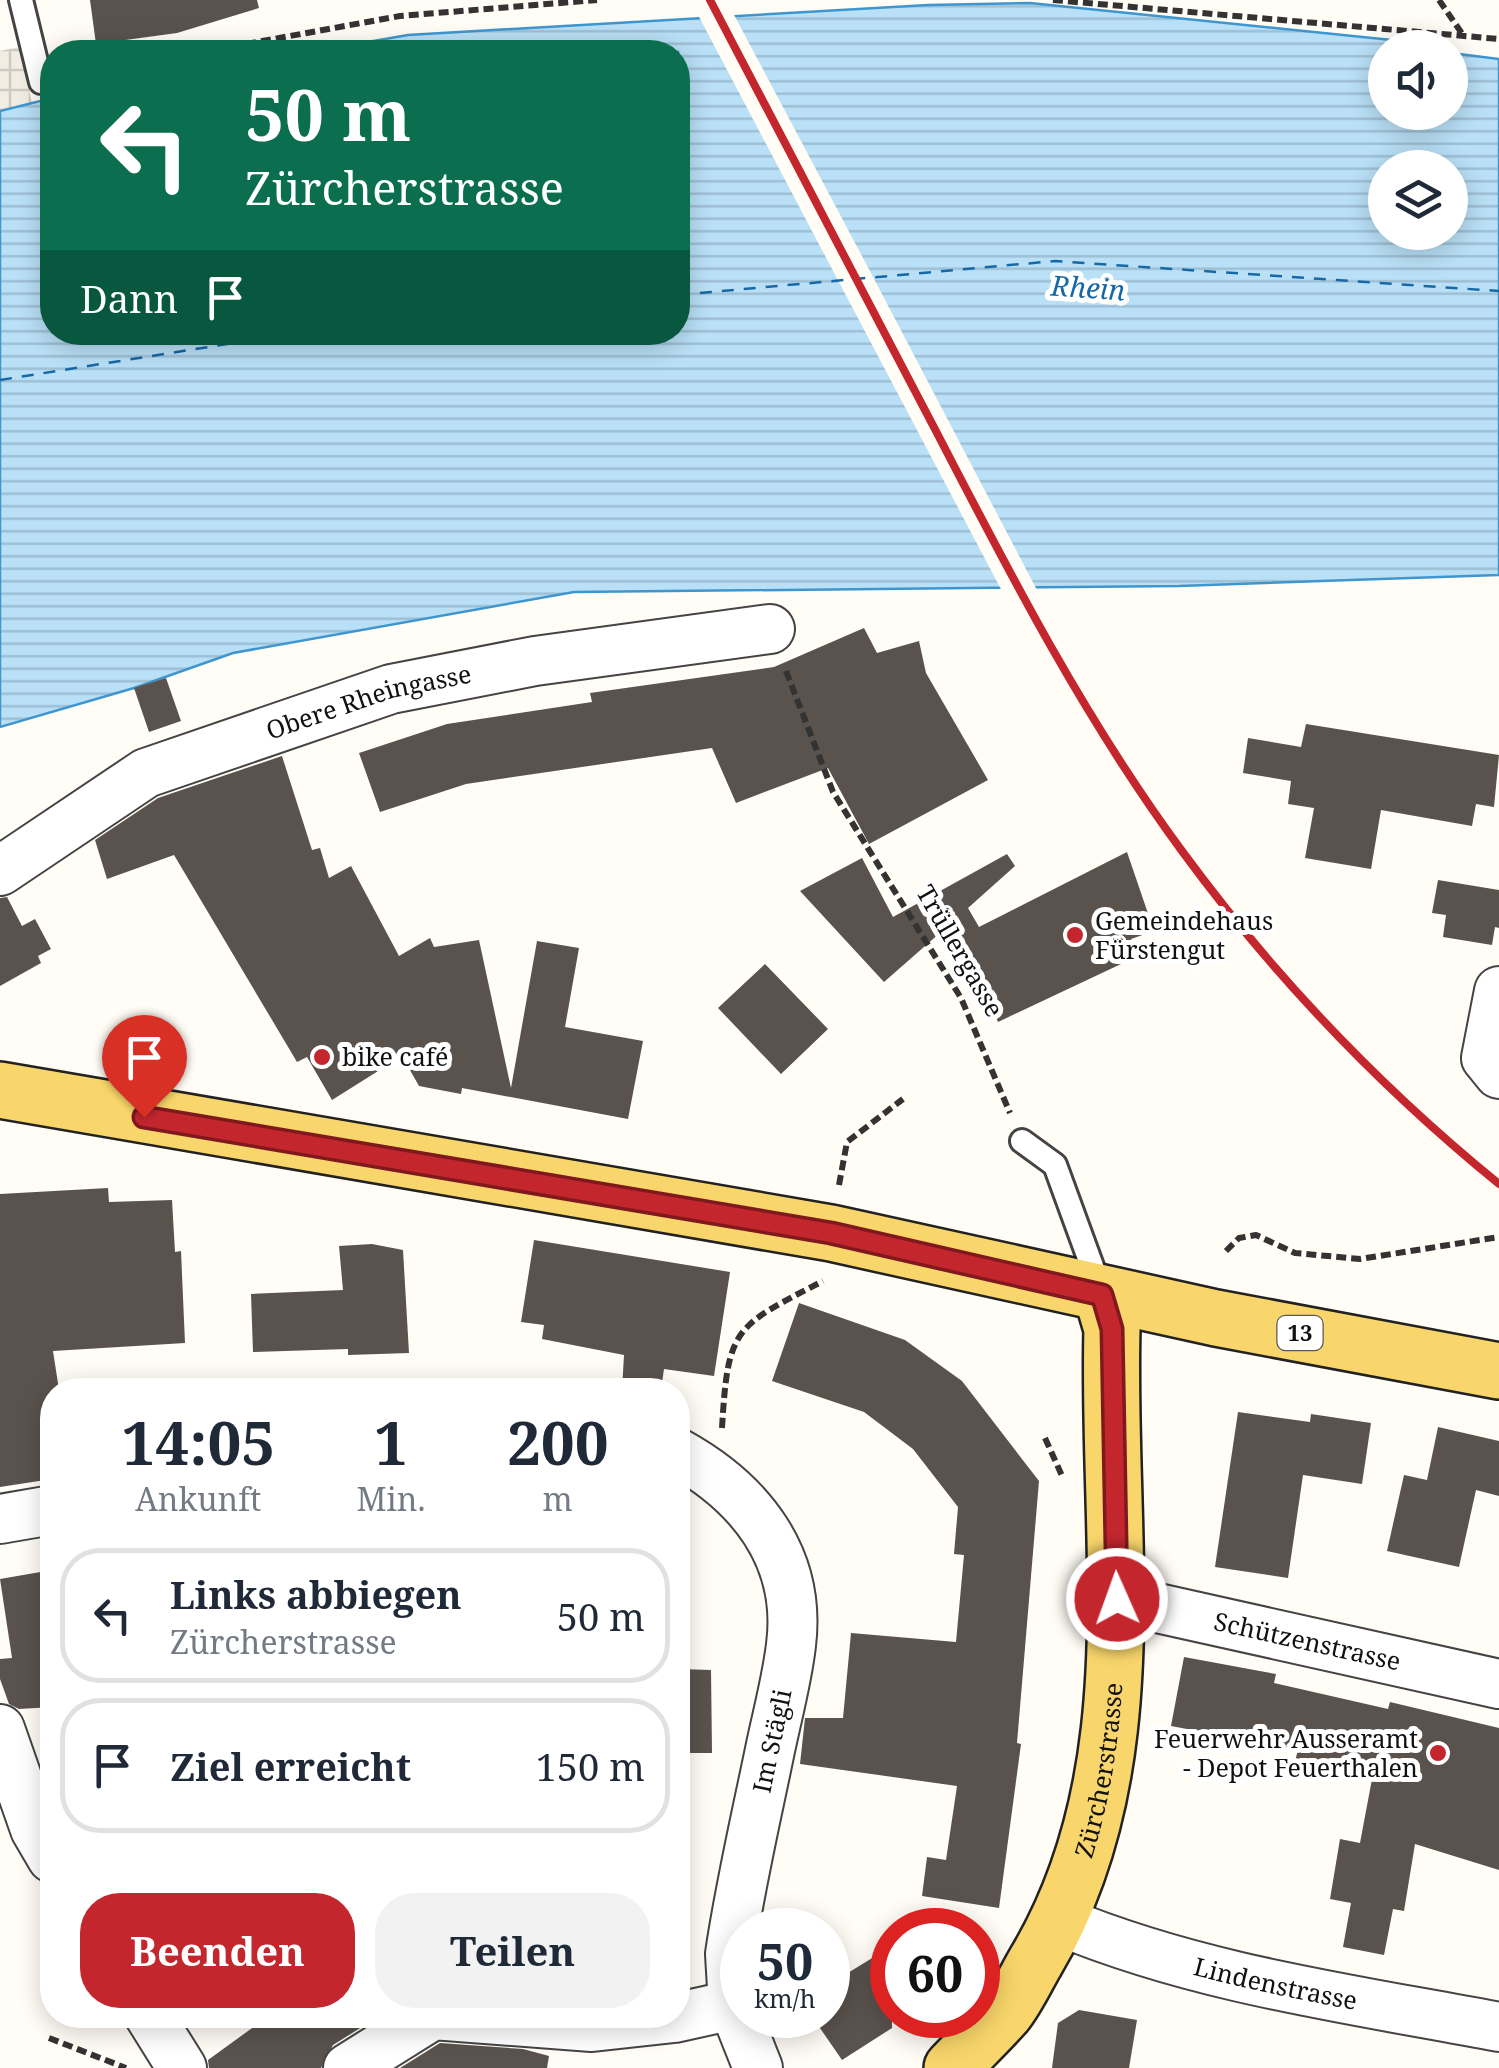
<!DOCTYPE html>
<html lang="de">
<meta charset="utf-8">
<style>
:root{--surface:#fff;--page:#f2f2f3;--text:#1f2937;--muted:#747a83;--line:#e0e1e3;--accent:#c4262e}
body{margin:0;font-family:"Noto Serif",serif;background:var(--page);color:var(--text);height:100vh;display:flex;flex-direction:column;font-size:38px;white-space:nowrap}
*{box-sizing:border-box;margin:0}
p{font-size:32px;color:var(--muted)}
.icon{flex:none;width:55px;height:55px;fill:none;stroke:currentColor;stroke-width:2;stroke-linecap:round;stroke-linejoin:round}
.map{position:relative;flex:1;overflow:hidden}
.side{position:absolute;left:40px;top:1378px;width:650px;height:650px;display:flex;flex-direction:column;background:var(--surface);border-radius:40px;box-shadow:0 5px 25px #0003}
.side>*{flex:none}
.banner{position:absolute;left:40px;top:40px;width:650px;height:305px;border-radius:40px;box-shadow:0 5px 25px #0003;background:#0b6e4f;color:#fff;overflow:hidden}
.buttons{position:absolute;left:1368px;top:30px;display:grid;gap:20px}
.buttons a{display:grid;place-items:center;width:100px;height:100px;border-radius:50%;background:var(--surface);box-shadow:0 5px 25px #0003;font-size:50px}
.speed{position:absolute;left:720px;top:1908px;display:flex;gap:20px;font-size:50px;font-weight:700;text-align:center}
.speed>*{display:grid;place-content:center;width:130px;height:130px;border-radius:50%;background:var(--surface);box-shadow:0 5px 25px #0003;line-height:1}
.speed small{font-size:25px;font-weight:400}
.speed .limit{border:15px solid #d22;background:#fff;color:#111}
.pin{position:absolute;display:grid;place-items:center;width:85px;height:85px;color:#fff;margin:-102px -42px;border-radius:50% 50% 50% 0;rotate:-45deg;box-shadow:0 0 10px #0007}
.pin .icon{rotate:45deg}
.me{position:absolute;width:110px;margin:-55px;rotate:358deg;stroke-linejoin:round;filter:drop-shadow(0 0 8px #0008)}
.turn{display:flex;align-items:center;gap:35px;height:210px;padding:0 40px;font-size:45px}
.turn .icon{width:130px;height:130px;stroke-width:2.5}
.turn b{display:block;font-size:70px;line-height:85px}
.then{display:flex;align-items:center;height:95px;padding:0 40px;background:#0003;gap:20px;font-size:38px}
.eta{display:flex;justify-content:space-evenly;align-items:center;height:170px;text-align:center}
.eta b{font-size:60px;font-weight:700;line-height:70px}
.cta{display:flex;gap:20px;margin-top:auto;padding:20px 40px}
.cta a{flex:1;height:115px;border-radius:40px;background:var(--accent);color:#fff;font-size:40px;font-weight:700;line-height:115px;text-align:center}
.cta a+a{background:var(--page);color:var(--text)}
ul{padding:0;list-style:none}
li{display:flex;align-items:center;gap:30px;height:135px;margin:0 20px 15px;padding:0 20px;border:5px solid var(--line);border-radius:40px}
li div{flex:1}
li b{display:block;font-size:38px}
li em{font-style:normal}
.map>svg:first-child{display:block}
</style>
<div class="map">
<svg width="1499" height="2068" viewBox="0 0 1499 2068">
<defs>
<pattern id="plaza-grid" width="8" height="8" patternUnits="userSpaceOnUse" patternTransform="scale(2.5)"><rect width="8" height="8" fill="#f1ede2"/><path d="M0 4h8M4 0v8" fill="none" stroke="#cecac1"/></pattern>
<pattern id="water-rules" width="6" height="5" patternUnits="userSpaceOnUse" patternTransform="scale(2.5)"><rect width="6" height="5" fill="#b9e0f7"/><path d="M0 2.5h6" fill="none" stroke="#9ebfd3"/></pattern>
</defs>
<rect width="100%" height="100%" fill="#fffdf5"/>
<path fill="url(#plaza-grid)" d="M 19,47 L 32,103 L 0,111 L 0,51 Z"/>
<path fill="url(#water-rules)" stroke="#3f96cf" stroke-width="2.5" fill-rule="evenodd" d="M 1030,3 L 1450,46 L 1459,54 L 1499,59 L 1499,575 L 1179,586 L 574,592 L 233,653 L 134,688 L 0,727 L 0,111 L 52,98 L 52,332 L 678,332 L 678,52 L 310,52 L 408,35 L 928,5 ZM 1385,48 L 1450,48 L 1450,112 L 1385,112 ZM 1385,168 L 1450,168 L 1450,232 L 1385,232 Z"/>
<path fill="#fffdf5" d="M 732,11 L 872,275 L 1038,592 L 1003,593 L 697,13 Z"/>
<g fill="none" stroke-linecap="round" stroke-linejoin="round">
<path stroke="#1768a6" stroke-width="2.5" stroke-dasharray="12 10" stroke-linecap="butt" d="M 678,295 L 1055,261 L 1499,291
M 0,380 L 303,332"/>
</g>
<path fill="#5a524d" d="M 90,0 L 257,0 L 259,8 L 177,33 L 96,44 Z
M 864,628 L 877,653 L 919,641 L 926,673 L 988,780 L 869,844 L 828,768 L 736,803 L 712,748 L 466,784 L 380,812 L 359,753 L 447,724 L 592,702 L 590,693 L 774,667 Z
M 166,678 L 181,721 L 149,732 L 134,688 Z
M 1306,724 L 1499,755 L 1494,807 L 1476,804 L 1472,826 L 1381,810 L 1371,869 L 1305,858 L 1314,808 L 1288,804 L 1291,781 L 1243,773 L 1248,738 L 1301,747 Z
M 282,756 L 312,850 L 320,848 L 329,878 L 351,866 L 399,956 L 430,938 L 434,947 L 479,940 L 511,1088 L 537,941 L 579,948 L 565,1027 L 643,1041 L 628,1119 L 462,1088 L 461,1094 L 419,1086 L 402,1056 L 332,1100 L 307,1057 L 297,1062 L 174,855 L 107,879 L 95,840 L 158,798 Z
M 1127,852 L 1154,931 L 1131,939 L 1138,956 L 998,1022 L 966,950 L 954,956 L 941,932 L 884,982 L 800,891 L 862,858 L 893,917 L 1007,854 L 1015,866 L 968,908 L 979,927 Z
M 1438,880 L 1499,890 L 1499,928 L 1495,927 L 1492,945 L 1443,937 L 1446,915 L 1432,913 Z
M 7,897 L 22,926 L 35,919 L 51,949 L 38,956 L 41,963 L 0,986 L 0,898 Z
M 765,964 L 828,1029 L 781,1074 L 718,1008 Z
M 108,1188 L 109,1202 L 172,1200 L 175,1252 L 181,1251 L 185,1343 L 53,1351 L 59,1390 L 52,1390 L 52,1479 L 0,1487 L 0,1194 Z
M 534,1240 L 730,1272 L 714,1376 L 664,1369 L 661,1390 L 622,1390 L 624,1355 L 542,1339 L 544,1325 L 521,1322 Z
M 372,1244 L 403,1250 L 409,1353 L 348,1355 L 348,1349 L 253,1352 L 251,1294 L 343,1290 L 339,1246 Z
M 799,1303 L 905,1340 L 962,1381 L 1039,1481 L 1017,1743 L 1021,1744 L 999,1908 L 922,1896 L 927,1857 L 946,1860 L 957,1786 L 800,1764 L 805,1718 L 843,1718 L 851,1633 L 956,1642 L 964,1555 L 954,1554 L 958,1507 L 913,1449 L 864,1412 L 772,1381 Z
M 1238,1412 L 1310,1422 L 1311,1414 L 1371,1423 L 1362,1484 L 1303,1475 L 1288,1578 L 1215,1567 Z
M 1438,1427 L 1499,1441 L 1499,1496 L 1476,1490 L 1459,1567 L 1387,1551 L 1404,1475 L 1427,1480 Z
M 52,1570 L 52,1707 L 19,1709 L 9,1704 L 0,1679 L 0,1659 L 12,1658 L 0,1579 Z
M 1184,1657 L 1276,1674 L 1274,1683 L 1388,1709 L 1390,1702 L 1499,1728 L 1499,1870 L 1415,1844 L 1404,1911 L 1393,1909 L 1384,1955 L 1343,1947 L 1351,1903 L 1330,1899 L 1340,1839 L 1360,1843 L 1372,1779 L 1295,1761 L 1298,1750 L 1171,1726 Z
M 678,1669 L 711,1670 L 712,1753 L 678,1753 Z
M 892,1946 L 892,2028 L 842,2060 L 811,2015 L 828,2015 L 828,1985 Z
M 1079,2010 L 1137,2020 L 1129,2068 L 1052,2068 L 1058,2023 Z
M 270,2015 L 381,2015 L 333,2045 L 321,2068 L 209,2068 L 208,2060 Z
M 440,2043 L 523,2049 L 549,2056 L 547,2068 L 400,2068 Z"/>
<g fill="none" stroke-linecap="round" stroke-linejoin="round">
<g stroke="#444" stroke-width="28">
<path id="lane" d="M 21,0 L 41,82
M 1022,1141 L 1055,1165 L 1101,1291"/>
</g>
<g stroke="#444" stroke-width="52">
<g id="street">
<path id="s1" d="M 0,871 L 146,773 L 391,689 L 535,661 L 770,629"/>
<path d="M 1499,991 L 1486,1058 L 1499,1074"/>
<path d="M 678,1453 C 750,1493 802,1557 791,1645 C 787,1680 777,1716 770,1750 C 756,1818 740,1886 730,1954 L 733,2005 L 758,2068"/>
<path d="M 0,1519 L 52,1510"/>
<path id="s2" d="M 1117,1599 L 1499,1684"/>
<path d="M 0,1729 L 35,1829 L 52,1858"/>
<path id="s3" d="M 1060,1921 C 1200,1979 1351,1999 1499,2027"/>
<path d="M 149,2015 L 182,2068"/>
<path d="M 348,2068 L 433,2015 L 592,2027 L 674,2018 L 733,2005"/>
</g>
</g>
<g stroke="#222" stroke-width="60">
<g id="primary">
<path d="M 0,1090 L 831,1233 L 1216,1318 L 1499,1371"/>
<path id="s4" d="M 952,2068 C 969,2050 988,2032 1005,2013 C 1017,1998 1026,1978 1036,1961 C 1151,1768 1106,1542 1112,1329 L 1102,1295"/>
</g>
</g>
<path stroke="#333" stroke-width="6" stroke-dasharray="10 5" stroke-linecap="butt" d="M 1053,0 L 1499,39
M 1439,0 L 1463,35
M 202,52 L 400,16 L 597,0
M 786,671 L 833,792 L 961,998 L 1010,1113
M 839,1185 L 847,1142 L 903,1099
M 1226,1251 L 1239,1238 L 1256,1235 L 1295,1253 L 1360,1259 L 1499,1237
M 722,1428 C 728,1327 734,1327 823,1281
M 1045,1438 L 1063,1478
M 49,2038 L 126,2068"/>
<use href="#lane" stroke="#fff" stroke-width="22"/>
<use href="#street" stroke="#fff" stroke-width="48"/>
<use href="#primary" stroke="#f9d66b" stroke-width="55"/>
<path stroke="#c4262e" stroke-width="8" d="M 710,0 C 786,145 862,290 938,435 C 1012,578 1086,721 1182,851 C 1273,975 1380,1087 1499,1184"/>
</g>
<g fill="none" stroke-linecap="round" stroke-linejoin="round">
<g stroke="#7f191e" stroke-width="25">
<path id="route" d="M 144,1117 L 831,1233 L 1102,1295 L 1112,1329 L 1117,1599"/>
</g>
<use href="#route" stroke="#c4262e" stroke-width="18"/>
</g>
<g fill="#c4262e" stroke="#fff" stroke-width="4">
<circle cx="1075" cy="935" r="10"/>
<circle cx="322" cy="1057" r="10"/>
<circle cx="1438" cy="1753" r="10"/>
</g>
<g text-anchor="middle" stroke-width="10" stroke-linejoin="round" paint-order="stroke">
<rect fill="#fff" stroke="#585858" stroke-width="2.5" x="1277.5" y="1316" width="45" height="34" rx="8"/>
<g font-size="22" font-weight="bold" fill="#111">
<text x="1300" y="1341">13</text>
</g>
<g font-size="25" fill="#111" stroke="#fff">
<text dy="9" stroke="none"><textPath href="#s1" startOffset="410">Obere Rheingasse</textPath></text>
<text transform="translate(960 951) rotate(60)" y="9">Trüllergasse</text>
<text dy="9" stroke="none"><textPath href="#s2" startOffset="195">Schützenstrasse</textPath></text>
<text transform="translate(772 1741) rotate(-78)" y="9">Im Stägli</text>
<text dy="9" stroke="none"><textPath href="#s4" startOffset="340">Zürcherstrasse</textPath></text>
<text dy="9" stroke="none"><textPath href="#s3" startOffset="225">Lindenstrasse</textPath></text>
</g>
<g font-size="25" fill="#111" stroke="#fff" text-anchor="start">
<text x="1095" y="930">Gemeindehaus<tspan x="1095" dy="29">Fürstengut</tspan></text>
<text x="342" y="1066">bike café</text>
<text x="1418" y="1748" text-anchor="end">Feuerwehr Ausseramt<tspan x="1418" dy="29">- Depot Feuerthalen</tspan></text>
</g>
<g font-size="28" font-style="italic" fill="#1768a6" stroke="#fff">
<text transform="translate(1088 288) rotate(4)" y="10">Rhein</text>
</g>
</g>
</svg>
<div class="buttons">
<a><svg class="icon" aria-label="sound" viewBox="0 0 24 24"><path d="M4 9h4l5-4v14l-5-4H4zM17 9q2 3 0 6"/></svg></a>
<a><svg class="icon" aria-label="layers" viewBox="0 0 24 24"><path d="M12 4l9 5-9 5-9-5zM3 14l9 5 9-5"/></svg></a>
</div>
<div class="speed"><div>50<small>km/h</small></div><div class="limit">60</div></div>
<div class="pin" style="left:144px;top:1117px;background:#d93025"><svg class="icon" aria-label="arrive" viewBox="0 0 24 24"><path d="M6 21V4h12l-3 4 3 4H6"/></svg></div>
<svg class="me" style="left:1117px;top:1599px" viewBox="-20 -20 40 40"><circle r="17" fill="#c4262e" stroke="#fff" stroke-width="3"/><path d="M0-11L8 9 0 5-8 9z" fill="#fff"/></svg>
<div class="banner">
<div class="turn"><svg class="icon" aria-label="left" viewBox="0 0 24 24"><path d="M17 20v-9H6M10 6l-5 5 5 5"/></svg><div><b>50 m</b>Zürcherstrasse</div></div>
<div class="then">Dann<svg class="icon" aria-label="arrive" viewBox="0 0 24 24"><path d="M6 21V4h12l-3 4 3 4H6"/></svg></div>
</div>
<section class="side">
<div class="eta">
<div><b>14:05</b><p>Ankunft</p></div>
<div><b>1</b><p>Min.</p></div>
<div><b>200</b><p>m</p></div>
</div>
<ul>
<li><svg class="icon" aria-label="left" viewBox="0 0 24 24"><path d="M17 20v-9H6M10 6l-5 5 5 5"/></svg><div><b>Links abbiegen</b><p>Zürcherstrasse</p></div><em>50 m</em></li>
<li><svg class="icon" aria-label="arrive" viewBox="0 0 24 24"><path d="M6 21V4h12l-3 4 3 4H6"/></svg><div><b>Ziel erreicht</b></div><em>150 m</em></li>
</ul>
<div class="cta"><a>Beenden</a><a>Teilen</a></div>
</section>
</div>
